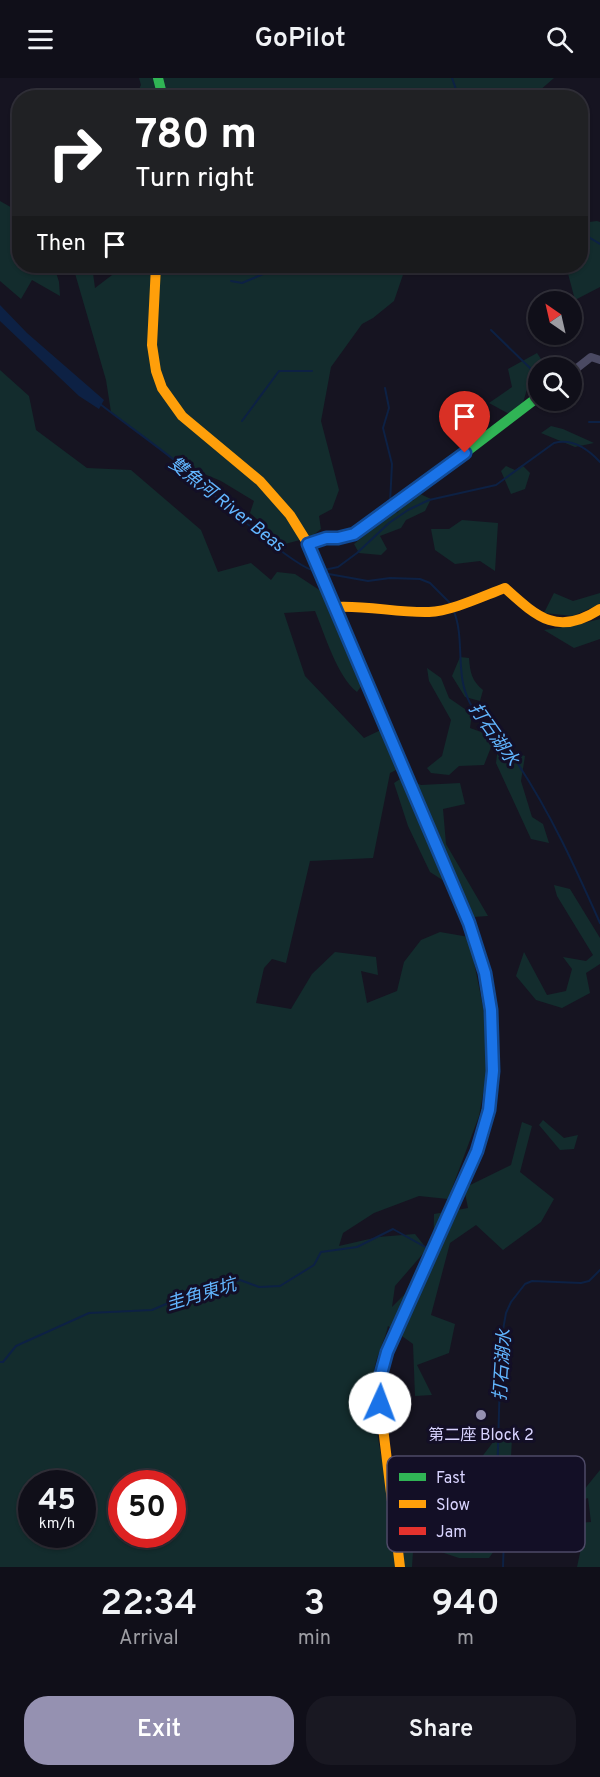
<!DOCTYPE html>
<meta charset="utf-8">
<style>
:root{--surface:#100f19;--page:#191822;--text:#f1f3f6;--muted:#9c9ca2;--line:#302f38;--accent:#9591b1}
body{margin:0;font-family:Overpass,"Noto Sans TC",sans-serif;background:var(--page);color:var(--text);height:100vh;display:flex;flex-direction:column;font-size:22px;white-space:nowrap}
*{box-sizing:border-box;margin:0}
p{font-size:20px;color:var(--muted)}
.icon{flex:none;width:33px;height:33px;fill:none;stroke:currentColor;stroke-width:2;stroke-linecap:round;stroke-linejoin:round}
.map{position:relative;height:1489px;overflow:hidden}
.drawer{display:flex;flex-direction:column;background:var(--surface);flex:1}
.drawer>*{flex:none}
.top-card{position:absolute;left:12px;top:12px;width:576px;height:183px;border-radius:24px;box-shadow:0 2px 4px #0004,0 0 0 2px var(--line);background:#202124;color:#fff;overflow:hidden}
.needle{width:39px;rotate:326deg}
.controls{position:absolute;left:528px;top:213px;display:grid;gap:12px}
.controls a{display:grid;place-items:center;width:54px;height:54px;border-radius:50%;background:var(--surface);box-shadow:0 2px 4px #0004,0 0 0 2px var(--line);font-size:30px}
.speed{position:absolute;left:18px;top:1392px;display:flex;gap:12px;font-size:30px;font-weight:700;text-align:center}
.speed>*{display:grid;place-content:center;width:78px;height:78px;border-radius:50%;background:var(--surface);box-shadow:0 2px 4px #0004,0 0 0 2px var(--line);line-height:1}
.speed small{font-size:15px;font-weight:400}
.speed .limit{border:9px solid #d22;background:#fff;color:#111}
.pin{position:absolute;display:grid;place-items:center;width:51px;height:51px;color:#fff;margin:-62px -26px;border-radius:50% 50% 50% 0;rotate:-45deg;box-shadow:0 0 6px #0007}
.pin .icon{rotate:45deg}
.me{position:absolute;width:66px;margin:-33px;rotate:2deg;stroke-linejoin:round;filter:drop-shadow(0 0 4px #0008)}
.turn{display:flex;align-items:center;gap:21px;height:126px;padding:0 24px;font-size:27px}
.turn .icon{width:78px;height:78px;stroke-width:2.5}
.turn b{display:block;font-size:42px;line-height:51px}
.then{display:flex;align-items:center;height:57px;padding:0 24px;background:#0003;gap:12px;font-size:22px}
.eta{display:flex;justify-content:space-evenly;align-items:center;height:102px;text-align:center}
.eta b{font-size:36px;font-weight:600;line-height:42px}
.action{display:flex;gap:12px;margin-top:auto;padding:12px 24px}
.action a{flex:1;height:69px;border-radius:24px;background:var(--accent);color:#fff;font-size:24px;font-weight:600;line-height:69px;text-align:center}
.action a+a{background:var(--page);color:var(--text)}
header{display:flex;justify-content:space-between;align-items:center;height:78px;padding:0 24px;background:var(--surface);font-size:27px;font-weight:600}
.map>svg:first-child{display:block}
</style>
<header><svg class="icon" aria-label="menu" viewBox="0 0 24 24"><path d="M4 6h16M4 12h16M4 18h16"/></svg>GoPilot<svg class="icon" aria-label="search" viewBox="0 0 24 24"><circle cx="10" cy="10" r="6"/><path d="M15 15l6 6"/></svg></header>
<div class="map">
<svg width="600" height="1489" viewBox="0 0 600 1489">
<rect width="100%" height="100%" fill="#161421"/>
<path fill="#132c2d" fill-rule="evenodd" d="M 139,0 L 554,0 L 531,20 L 331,19 L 333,17 L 329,20 L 135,20 L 141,7 Z
M 0,123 L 14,131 L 19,130 L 20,188 L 54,188 L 59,204 L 60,218 L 32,202 L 21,221 L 0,203 Z
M 597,143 L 600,144 L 600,209 L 575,222 L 566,188 L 580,188 L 581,145 Z
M 92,188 L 95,210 L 120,191 L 122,188 L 406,188 L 394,223 L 373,240 L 362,246 L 331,289 L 321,343 L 339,412 L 332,431 L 319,438 L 321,451 L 311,459 L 285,466 L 250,435 L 254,423 L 221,403 L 176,384 L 111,334 L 106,302 L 74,192 Z
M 537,275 L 543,284 L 551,285 L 552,289 L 538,290 L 538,304 L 528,308 L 518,341 L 489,325 L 512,309 L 508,291 Z
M 0,292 L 29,318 L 36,352 L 87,390 L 131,392 L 201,452 L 218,494 L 251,485 L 271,502 L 277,494 L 295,496 L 321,513 L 362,607 L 357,614 C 337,598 325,557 315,533 L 284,535 L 305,598 L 364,660 L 385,650 L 402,689 L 390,695 L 373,780 L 310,783 L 286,885 L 272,881 L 264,890 L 256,925 L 291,931 L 312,896 L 335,874 L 376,879 L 378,897 L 361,893 L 367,925 L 397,913 L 404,884 L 421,862 L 440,854 L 469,859 L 490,964 L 487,994 L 479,1038 L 448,1121 L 419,1118 L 374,1135 L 343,1155 L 339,1168 L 378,1159 L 415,1156 L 427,1171 L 395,1208 L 392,1229 L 433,1188 L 434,1136 L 468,1130 L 464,1110 L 511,1087 L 522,1044 L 532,1048 L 520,1094 L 554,1121 L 541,1144 L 503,1172 L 476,1147 L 450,1165 L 431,1237 L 455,1246 L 449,1275 L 417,1287 L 432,1317 L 415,1318 L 413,1266 L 388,1248 C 385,1262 378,1274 375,1288 C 367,1322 384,1389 391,1425 L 415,1443 L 412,1489 L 0,1489 ZM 32,1406 L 82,1406 L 82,1456 L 32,1456 ZM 122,1406 L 172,1406 L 172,1456 L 122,1456 Z
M 551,348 L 563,351 L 594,365 L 575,369 L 541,355 Z
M 522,387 L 530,395 L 525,411 L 511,416 L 501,393 L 506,388 L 515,392 Z
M 418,415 L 431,421 L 425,433 L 406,442 L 401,450 L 380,458 L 387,471 L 381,477 L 359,475 L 354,466 L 385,440 L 391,426 L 397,435 L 401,430 L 397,422 L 413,423 Z
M 462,442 L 498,445 L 495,493 L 480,483 L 455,486 L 435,472 L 431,451 L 449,451 Z
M 554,515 L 573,523 L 600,515 L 600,526 L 573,538 L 544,535 Z
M 600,541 L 600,561 L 574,570 L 544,552 L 576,547 Z
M 460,579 L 469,580 C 470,595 472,603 483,612 L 480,623 L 465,619 L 452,598 Z
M 427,590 L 441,600 L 449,620 L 472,636 L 470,650 L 495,659 L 484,687 L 459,688 L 449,697 L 431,695 L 427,690 L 442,678 L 451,642 L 429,603 Z
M 498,669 L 525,678 L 521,703 L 532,739 L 543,746 L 549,765 L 531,761 L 496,685 Z
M 403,699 L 421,707 L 460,705 L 465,726 L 443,731 L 446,766 L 488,838 L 459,840 L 447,805 L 430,794 L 408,748 L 394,705 Z
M 554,807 L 570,811 L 600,860 L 600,886 L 586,895 L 590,915 L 562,930 L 536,922 L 516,898 L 524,874 L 547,917 L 566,913 L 572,891 L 563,879 L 586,883 L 593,877 L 557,818 Z
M 543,1042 L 564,1060 L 578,1057 L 574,1071 L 560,1072 L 539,1047 Z
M 500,1355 L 512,1359 L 511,1380 L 499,1396 L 518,1396 L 514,1434 L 523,1443 L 539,1447 L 527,1457 L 517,1453 L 519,1470 L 513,1471 L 511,1441 L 500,1426 L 490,1436 L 495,1459 L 501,1463 L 489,1480 L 459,1480 L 441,1474 L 437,1461 L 473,1475 L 487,1464 L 483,1458 L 484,1438 L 476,1423 L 481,1380 Z
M 600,1392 L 600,1489 L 577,1489 L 583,1461 L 557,1448 L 559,1434 L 577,1445 L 591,1444 L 588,1420 L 562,1429 L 560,1424 L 583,1413 Z"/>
<path fill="#0d2144" d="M 0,227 L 27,255 L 104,322 L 99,331 L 79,318 L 0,243 Z"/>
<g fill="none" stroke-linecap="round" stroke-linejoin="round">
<path stroke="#0d2144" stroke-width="2" d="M 452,0 L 459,20
M 580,154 L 600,166
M 231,203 L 242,205 L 282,188
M 491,252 L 530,290 L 538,301
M 385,310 L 389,330 L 383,350 L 392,386 L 390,425
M 553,322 L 558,329
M 100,326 C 126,346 153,365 178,385 C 199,404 295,492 316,493
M 242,343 L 279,293 L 312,293
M 589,344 L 600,344
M 324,492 L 338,489 L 357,475 L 389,445 L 408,432 L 429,422 L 496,407 L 554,365 C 572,360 588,371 600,384
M 323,495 L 368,503 L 390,500 L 420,501 L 430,505 L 451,526
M 453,531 C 466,561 454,595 470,625 C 483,648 503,665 518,686 C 551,736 576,791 600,845
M 0,1284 L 3,1284 L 16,1268 L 89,1235 L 152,1232 L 192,1215 L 219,1210 L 240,1202 L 259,1209 L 280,1208 L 314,1187 L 321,1174 L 357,1169 L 393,1151 L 427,1170
M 503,1489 L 504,1457 L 497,1405 L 501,1263 L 506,1235 L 511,1224 L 525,1206 L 532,1203 L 581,1205 L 589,1203 L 600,1192"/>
<path stroke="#4a4962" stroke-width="8" d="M 572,294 L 591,279 L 600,282"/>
<path stroke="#30b455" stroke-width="10" d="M 158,0 L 163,20
M 308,466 L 326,460 L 338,460 L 354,456 L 428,403 L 538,319
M 386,1277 L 390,1264 L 476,1073 C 508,975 492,897 452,805"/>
<path stroke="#ff9f0a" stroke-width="10" d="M 156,188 L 152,267 L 156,293 L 162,310 L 182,338 L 260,403 L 290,437 L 308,466 L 362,593
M 335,529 C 366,527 398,535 429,534 C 452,533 483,518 505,510 C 537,539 558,559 600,531
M 386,1277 L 381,1296 L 380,1325 L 400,1489"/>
<path stroke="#e5322d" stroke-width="10" d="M 362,593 L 452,805"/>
</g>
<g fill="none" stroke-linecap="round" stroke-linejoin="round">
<g stroke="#114b97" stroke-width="15">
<path id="route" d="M 380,1325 L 381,1296 L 387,1274 L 477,1073 L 489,1032 L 493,993 L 491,932 L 485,895 L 469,845 L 308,466 L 326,460 L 338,460 L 354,456 L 465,375"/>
</g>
<use href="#route" stroke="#1a73e8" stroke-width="10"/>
</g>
<circle fill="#9591b1" stroke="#130f26" stroke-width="2" cx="481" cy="1337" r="6"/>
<g text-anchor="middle" stroke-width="6" stroke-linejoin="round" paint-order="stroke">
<g font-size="16" fill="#d9d4ff" stroke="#130f26">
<text x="481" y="1362">第二座 Block 2</text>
</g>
<g font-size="18" font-style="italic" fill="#62b6ff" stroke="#130f26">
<text transform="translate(227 426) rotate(38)" y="6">雙魚河 River Beas</text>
<text transform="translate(494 656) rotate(55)" y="6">打石湖水</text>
<text transform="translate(201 1216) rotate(-17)" y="6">圭角東坑</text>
<text transform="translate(502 1287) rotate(-86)" y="6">打石湖水</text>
</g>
</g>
<rect x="387" y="1378" width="198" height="96" rx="9" fill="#130f26" stroke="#4e4a67" stroke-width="1.5"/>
<rect x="399" y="1395" width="27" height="8" fill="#30b455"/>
<rect x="399" y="1422" width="27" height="8" fill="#ff9f0a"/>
<rect x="399" y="1449" width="27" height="8" fill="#e5322d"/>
<g font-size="16" fill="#d9d4ff">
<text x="436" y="1405">Fast</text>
<text x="436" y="1432">Slow</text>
<text x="436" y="1459">Jam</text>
</g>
</svg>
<div class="controls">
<a><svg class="needle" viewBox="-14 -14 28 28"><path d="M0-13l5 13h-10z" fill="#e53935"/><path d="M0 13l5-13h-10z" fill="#9c9ca2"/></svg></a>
<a><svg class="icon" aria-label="search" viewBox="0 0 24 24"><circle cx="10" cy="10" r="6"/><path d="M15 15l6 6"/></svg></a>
</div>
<div class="speed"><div>45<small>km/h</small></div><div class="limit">50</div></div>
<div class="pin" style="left:465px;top:375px;background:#d93025"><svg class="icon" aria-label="arrive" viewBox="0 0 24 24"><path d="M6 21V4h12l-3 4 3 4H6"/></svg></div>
<svg class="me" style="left:380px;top:1325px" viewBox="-20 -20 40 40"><circle r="19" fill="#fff"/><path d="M0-13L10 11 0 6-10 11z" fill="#1a73e8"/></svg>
<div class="top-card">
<div class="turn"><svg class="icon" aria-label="right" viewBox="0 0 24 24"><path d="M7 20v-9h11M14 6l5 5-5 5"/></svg><div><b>780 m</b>Turn right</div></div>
<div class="then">Then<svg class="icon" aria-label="arrive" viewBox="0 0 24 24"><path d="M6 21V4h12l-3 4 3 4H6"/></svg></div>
</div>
</div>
<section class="drawer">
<div class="eta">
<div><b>22:34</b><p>Arrival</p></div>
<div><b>3</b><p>min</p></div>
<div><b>940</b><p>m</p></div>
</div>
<div class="action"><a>Exit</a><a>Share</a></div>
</section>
